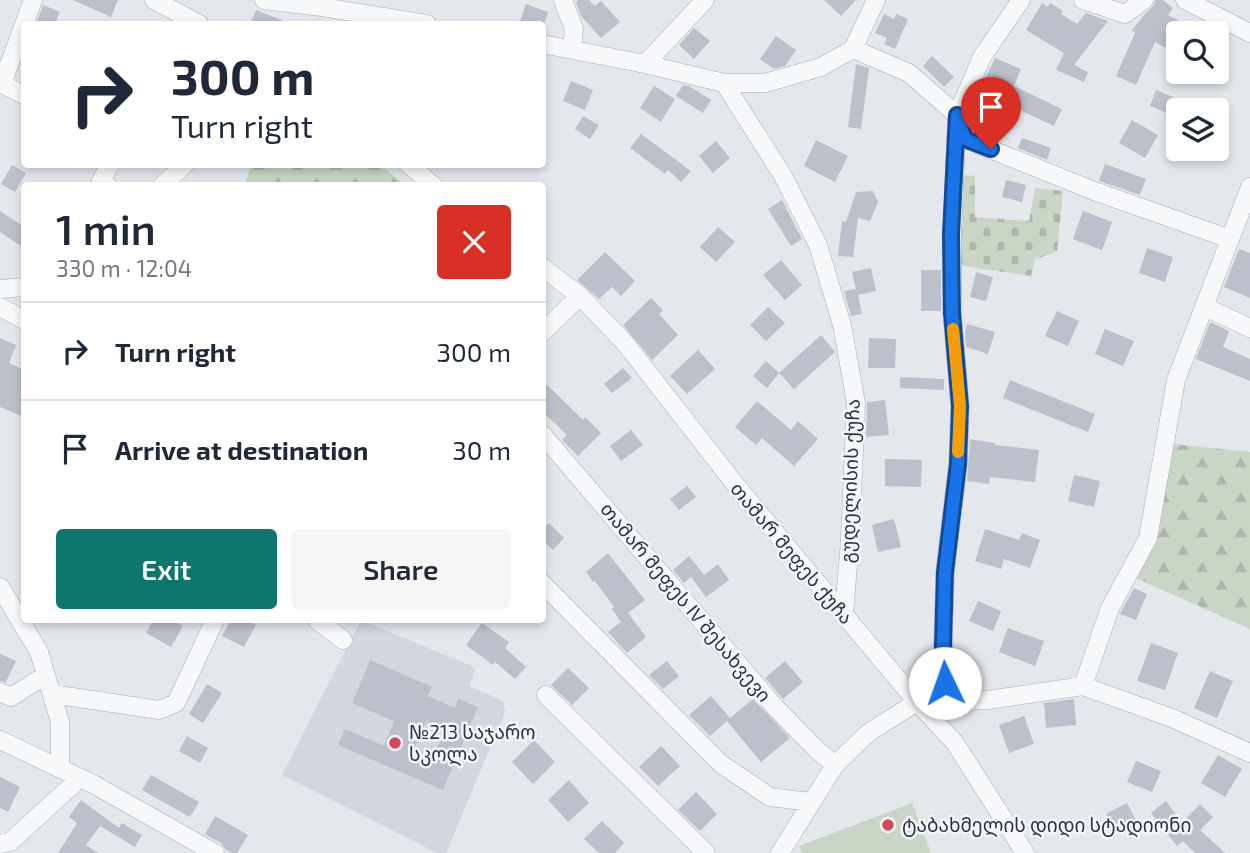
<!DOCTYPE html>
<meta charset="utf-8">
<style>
:root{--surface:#fff;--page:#f6f6f7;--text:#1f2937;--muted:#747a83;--line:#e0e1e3;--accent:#0f766e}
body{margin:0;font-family:"Exo 2","Noto Sans Georgian",sans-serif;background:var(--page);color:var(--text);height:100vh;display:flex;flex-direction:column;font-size:26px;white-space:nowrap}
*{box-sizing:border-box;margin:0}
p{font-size:23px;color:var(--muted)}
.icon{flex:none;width:38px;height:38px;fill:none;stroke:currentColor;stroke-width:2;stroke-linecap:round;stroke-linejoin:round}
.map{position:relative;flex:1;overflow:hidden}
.side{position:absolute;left:21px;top:182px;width:525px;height:441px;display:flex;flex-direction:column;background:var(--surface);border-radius:7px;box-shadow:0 4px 10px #0003}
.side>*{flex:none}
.hud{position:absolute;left:21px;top:21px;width:525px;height:147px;border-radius:7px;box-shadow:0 4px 10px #0003;background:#fff;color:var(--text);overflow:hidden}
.buttons{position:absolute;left:1166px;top:21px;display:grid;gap:14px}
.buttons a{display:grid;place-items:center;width:63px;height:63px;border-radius:7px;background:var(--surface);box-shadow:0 4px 10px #0003;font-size:35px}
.pin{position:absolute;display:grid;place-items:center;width:60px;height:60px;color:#fff;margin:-72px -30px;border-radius:50% 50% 50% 0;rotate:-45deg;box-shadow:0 0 7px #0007}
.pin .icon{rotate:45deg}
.me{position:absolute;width:77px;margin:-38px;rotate:357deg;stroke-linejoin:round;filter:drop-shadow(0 0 5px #0008)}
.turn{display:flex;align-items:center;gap:24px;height:147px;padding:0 35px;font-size:32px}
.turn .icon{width:91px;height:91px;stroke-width:2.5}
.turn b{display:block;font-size:49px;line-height:60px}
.round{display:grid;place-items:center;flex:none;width:74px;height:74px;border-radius:7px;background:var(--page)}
.overview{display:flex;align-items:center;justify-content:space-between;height:119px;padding:0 35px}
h1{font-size:42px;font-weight:600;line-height:52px}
.cta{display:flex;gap:14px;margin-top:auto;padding:14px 35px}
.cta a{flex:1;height:80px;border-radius:7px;background:var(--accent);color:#fff;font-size:28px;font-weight:600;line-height:80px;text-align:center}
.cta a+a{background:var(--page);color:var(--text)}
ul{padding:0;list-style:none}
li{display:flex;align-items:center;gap:21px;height:98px;padding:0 35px;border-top:2px solid var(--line)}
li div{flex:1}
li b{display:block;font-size:26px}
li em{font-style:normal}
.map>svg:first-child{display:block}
</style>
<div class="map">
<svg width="1250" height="853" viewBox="0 0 1250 853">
<defs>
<pattern id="forest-firs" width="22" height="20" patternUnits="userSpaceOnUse" patternTransform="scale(1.75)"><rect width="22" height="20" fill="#c9d6c5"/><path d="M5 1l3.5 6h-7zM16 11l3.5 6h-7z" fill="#adb8ab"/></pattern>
<pattern id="cemetery-stones" width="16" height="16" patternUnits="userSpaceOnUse" patternTransform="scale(1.75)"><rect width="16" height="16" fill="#c9d6c5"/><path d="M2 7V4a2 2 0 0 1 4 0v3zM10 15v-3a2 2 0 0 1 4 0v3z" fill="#adb8ab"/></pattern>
</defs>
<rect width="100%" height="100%" fill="#e4e7ec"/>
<path fill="#d2d6de" d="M 361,620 L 469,665 L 475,670 L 469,686 L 503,701 L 505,712 L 446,853 L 437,853 L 282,775 Z"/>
<path fill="#c9d6c5" d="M 912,803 L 931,853 L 802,853 L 799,846 Z"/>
<path fill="url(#forest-firs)" d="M 251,165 L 380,165 L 405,185 L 245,185 Z
M 1173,444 L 1250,452 L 1250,629 L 1131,576 Z"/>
<path fill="url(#cemetery-stones)" d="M 962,175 L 975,176 L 975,217 L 1029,221 L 1035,188 L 1063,191 L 1057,252 L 1035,259 L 1031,276 L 958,265 Z"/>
<path fill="#bbc0ca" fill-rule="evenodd" d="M 73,0 L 118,0 L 111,17 Z
M 578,0 L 589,0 L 595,6 L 601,1 L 620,22 L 601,38 L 581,16 L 576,2 Z
M 824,0 L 856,0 L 841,16 Z
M 1155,0 L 1163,0 L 1173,8 L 1168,15 L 1202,33 L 1178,33 L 1178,55 L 1155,42 L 1136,85 L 1116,76 L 1135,33 L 1132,30 L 1145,14 L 1154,5 Z
M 1042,3 L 1048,7 L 1050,3 L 1063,11 L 1061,14 L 1077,24 L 1086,13 L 1108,21 L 1074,65 L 1088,72 L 1084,82 L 1056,70 L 1064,53 L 1026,30 Z
M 526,4 L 548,12 L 544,24 L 519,24 Z
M 43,5 L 60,12 L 55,24 L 36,24 Z
M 256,10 L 291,24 L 250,24 Z
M 884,14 L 894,19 L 896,14 L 908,19 L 895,49 L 884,44 L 887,38 L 875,33 Z
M 694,28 L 710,41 L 694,59 L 679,45 Z
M 776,36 L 796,50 L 785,66 L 774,69 L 760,59 Z
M 932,56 L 954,77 L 944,87 L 923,66 Z
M 995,58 L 1021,69 L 1014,86 L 1062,109 L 1054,126 L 1005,103 L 994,136 L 974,130 L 971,119 L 981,88 Z
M 856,64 L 869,68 L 861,129 L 848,127 Z
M 571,81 L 593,90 L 585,110 L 563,101 Z
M 683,85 L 689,86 L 711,100 L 703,113 L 676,96 Z
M 654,86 L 675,99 L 661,122 L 640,108 Z
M 1156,90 L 1204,110 L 1178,110 L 1178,118 L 1150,106 Z
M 583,116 L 599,125 L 590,139 L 575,129 Z
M 1132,120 L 1158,135 L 1145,158 L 1119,143 Z
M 641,134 L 691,171 L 681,182 L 668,170 L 665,174 L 630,148 Z
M 1022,138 L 1051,148 L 1047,160 L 1018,148 Z
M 816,140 L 848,156 L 835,182 L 804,166 Z
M 716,141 L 730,158 L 713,173 L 699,156 Z
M 1105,164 L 1146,179 L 1140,195 L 1099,181 Z
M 12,165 L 26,173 L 15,192 L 1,184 Z
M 1006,180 L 1026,185 L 1022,202 L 1002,197 Z
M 873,191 L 878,202 L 870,221 L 858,218 L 853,257 L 838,256 L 842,221 L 846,222 L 856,192 Z
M 782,200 L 802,239 L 791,246 L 768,209 Z
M 0,211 L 24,227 L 24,248 L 0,232 Z
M 1083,211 L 1112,222 L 1102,250 L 1073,239 Z
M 718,227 L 735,242 L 716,262 L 700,247 Z
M 1147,248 L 1173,257 L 1165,282 L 1139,273 Z
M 1239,249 L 1250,253 L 1250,298 L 1224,287 Z
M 605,252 L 635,281 L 621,296 L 612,287 L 599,299 L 577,280 Z
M 781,260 L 802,285 L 785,300 L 763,275 Z
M 871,268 L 876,291 L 858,295 L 862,314 L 851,316 L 844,291 L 856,289 L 852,272 Z
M 921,270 L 941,270 L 941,311 L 921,311 Z
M 976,272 L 993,277 L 986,301 L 970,297 Z
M 651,298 L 663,310 L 659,314 L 678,335 L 652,360 L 623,325 Z
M 768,307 L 785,323 L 766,341 L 750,325 Z
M 1057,311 L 1079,321 L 1068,346 L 1045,336 Z
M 1210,322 L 1229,331 L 1223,347 L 1250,359 L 1250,381 L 1196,359 Z
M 967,324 L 995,332 L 988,354 L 966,347 L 965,332 Z
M 1105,329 L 1134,341 L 1123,366 L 1095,354 Z
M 821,335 L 835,352 L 794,389 L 779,373 Z
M 0,338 L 16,345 L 9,363 L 24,370 L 24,409 L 21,416 L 0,407 Z
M 869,338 L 896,339 L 895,368 L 868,368 Z
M 698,350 L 715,369 L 687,394 L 670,376 Z
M 766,361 L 779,373 L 767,388 L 753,376 Z
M 623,368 L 632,378 L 612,393 L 604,384 Z
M 900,377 L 944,379 L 944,390 L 900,388 Z
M 542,380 L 583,420 L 585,417 L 601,433 L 578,456 L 562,440 L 567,435 L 542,411 Z
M 1010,380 L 1095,414 L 1088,432 L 1003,398 Z
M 885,400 L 889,435 L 866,437 L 867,402 Z
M 757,401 L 791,430 L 798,421 L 818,439 L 794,466 L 762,438 L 756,445 L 735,427 Z
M 631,430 L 643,445 L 621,461 L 610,446 Z
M 970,439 L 995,443 L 995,445 L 1039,450 L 1035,482 L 990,477 L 989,484 L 967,481 Z
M 885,459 L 922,460 L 921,487 L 885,486 Z
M 1074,475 L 1100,481 L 1094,507 L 1068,501 Z
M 687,486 L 696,497 L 679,510 L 670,499 Z
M 894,519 L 901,547 L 878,552 L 872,525 Z
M 549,523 L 564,538 L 553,550 L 542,540 L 542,529 Z
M 985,529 L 1019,540 L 1022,533 L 1040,540 L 1030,568 L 1004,559 L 1001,569 L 975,561 Z
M 608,553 L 645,600 L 628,613 L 646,637 L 627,653 L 608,632 L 621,622 L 612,609 L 614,607 L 595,581 L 593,582 L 586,572 Z
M 689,556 L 704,575 L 718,564 L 729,580 L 706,597 L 691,577 L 684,583 L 673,570 Z
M 1134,588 L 1147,594 L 1136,620 L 1120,614 Z
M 978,601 L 1001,611 L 993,631 L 969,621 Z
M 153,620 L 172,620 L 183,626 L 171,647 L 146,633 Z
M 231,620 L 245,620 L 256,625 L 244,647 L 222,636 Z
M 482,623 L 509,642 L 505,648 L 526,667 L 515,679 L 495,662 L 493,665 L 466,645 Z
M 1008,628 L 1044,641 L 1035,666 L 999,652 Z
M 1151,643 L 1178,653 L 1165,690 L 1137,681 Z
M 0,654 L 16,661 L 6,682 L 0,681 Z
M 370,660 L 432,687 L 428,696 L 455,708 L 459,699 L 478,707 L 443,790 L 338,745 L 345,729 L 384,746 L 394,721 L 352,703 ZM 426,721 L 445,729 L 430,764 L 411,756 Z
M 667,661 L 679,676 L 663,689 L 649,675 Z
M 785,661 L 803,682 L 783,699 L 765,678 Z
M 568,668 L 589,688 L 572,705 L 551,685 Z
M 1210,671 L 1233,681 L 1217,718 L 1194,708 Z
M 207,684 L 222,693 L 203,723 L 189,714 Z
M 711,696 L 730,718 L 753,699 L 790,738 L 761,762 L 727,721 L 710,736 L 689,715 Z
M 1074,699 L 1076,725 L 1046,728 L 1044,703 Z
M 1024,716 L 1034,744 L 1009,753 L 999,725 Z
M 187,736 L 208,748 L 200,763 L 179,751 Z
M 534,740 L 555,762 L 533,784 L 512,762 Z
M 661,746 L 680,766 L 658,786 L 639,767 Z
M 1218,755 L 1242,769 L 1225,797 L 1201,783 Z
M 1136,761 L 1161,771 L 1152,792 L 1127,782 Z
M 151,775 L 199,802 L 190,817 L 142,790 Z
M 0,777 L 20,787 L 8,812 L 0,808 Z
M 569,780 L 589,803 L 568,822 L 548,800 Z
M 696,792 L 717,814 L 700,831 L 678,810 Z
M 81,800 L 119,828 L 122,823 L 142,835 L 135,847 L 100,826 L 86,845 L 98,853 L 58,853 L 77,823 L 69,817 Z
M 1166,801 L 1182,823 L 1200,804 L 1213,817 L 1200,830 L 1225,853 L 1195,853 L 1183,841 L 1177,846 L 1151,813 Z
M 1127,803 L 1137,822 L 1117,833 L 1106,814 Z
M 215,816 L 248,835 L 237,853 L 232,853 L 225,849 L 221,843 L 205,834 Z
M 602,821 L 624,843 L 615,853 L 599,853 L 584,839 Z"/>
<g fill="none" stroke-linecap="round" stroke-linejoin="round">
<g stroke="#a9aeb7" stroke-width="19">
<path id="minor" d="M 154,0 L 199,24
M 264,0 L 322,7 L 427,24
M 563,0 L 574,29 L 572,49
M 1083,0 L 1125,14 L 1144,0
M 1185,0 L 1250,33
M 542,44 L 645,64 L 724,83 L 765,83 L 821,67 L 853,49 L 876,0
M 853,49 L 909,73 L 957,115
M 645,64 L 705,0
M 0,83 L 24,95
M 724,83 L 783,176 L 818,245 L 842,325 L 856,403 L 850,540 L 844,614
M 2,84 L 33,0
M 960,122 L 965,139 L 1094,191 L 1230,239
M 408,164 L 434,186
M 108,186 L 101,181 L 110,164
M 162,186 L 185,164
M 542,267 L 580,296 L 625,343 L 738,488 L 917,702 L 955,743 L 1025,853
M 0,289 L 24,287
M 0,307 L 24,320
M 1205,307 L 1250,328
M 542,333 L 580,296
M 542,434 L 775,707 L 817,750 L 835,765
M 542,583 L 721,764 L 770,797 L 811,802
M 0,587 L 39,652 L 60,722 L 60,769
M 317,620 L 343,640
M 1083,686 L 1110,608 L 1148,538 L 1176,380 L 1250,187
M 0,692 L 11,697 L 46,675
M 52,694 L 159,710 L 176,703 L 215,620
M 546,695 L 706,853
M 935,702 L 988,700 L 1083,686 L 1172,718 L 1250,753
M 946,702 L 943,645 L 945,572 L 958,464 L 960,406 L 952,313 L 952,234 L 957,115 L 982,57 L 1021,0
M 0,740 L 93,784 L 215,853
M 0,844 L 10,842 L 80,778
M 780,853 L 835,765 L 868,733 L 917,702"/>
</g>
<use href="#minor" stroke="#f7f8fa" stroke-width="18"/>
</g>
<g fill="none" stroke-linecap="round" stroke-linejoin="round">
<g stroke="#114b97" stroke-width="18">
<path id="route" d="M 945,683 L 943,645 L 945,572 L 958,464 L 960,406 L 952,313 L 951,234 L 957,115 L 965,139 L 991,149"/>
</g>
<use href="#route" stroke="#1a73e8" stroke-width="12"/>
<path stroke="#f59e0b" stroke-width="12" d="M 953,329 L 960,406 L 958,452"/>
</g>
<g fill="#d1495b" stroke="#f4f6f9" stroke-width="2.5">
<circle cx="395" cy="743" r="7"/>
<circle cx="888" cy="825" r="7"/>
</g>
<g text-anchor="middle" stroke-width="5" stroke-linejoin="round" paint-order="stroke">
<g font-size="19" fill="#2b3445" stroke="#f4f6f9">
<text transform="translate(850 481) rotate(-88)" y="7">გუდელისის ქუჩა</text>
<text transform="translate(792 553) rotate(50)" y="7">თამარ მეფეს ქუჩა</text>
<text transform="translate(686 602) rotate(50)" y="7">თამარ მეფეს IV შესახვევი</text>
</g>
<g font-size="19" fill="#2b3445" stroke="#f4f6f9" text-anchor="start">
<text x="409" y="739">№213 საჯარო<tspan x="409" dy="22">სკოლა</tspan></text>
<text x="902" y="832">ტაბახმელის დიდი სტადიონი</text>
</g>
</g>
</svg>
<div class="buttons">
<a><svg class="icon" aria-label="search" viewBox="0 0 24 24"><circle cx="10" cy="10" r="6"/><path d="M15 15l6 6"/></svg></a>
<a><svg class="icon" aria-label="layers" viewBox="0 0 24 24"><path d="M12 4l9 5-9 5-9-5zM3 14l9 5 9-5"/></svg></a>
</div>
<div class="pin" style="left:991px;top:149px;background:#d93025"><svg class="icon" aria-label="arrive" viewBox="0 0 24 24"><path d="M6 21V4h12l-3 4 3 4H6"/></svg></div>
<svg class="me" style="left:945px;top:683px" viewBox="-20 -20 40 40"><circle r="19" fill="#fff"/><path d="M0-13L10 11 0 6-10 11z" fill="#1a73e8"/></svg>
<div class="hud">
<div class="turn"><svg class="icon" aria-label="right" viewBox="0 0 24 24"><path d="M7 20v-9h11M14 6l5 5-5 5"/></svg><div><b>300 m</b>Turn right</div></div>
</div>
<section class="side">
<div class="overview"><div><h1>1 min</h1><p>330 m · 12:04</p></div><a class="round" style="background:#d93025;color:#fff"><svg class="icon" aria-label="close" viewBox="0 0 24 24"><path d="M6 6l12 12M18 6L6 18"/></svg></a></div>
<ul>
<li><svg class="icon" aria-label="right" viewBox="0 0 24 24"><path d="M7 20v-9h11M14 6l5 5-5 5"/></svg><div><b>Turn right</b></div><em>300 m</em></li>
<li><svg class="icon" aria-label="arrive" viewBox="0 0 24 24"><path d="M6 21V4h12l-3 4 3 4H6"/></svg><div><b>Arrive at destination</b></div><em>30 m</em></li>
</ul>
<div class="cta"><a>Exit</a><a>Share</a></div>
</section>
</div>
